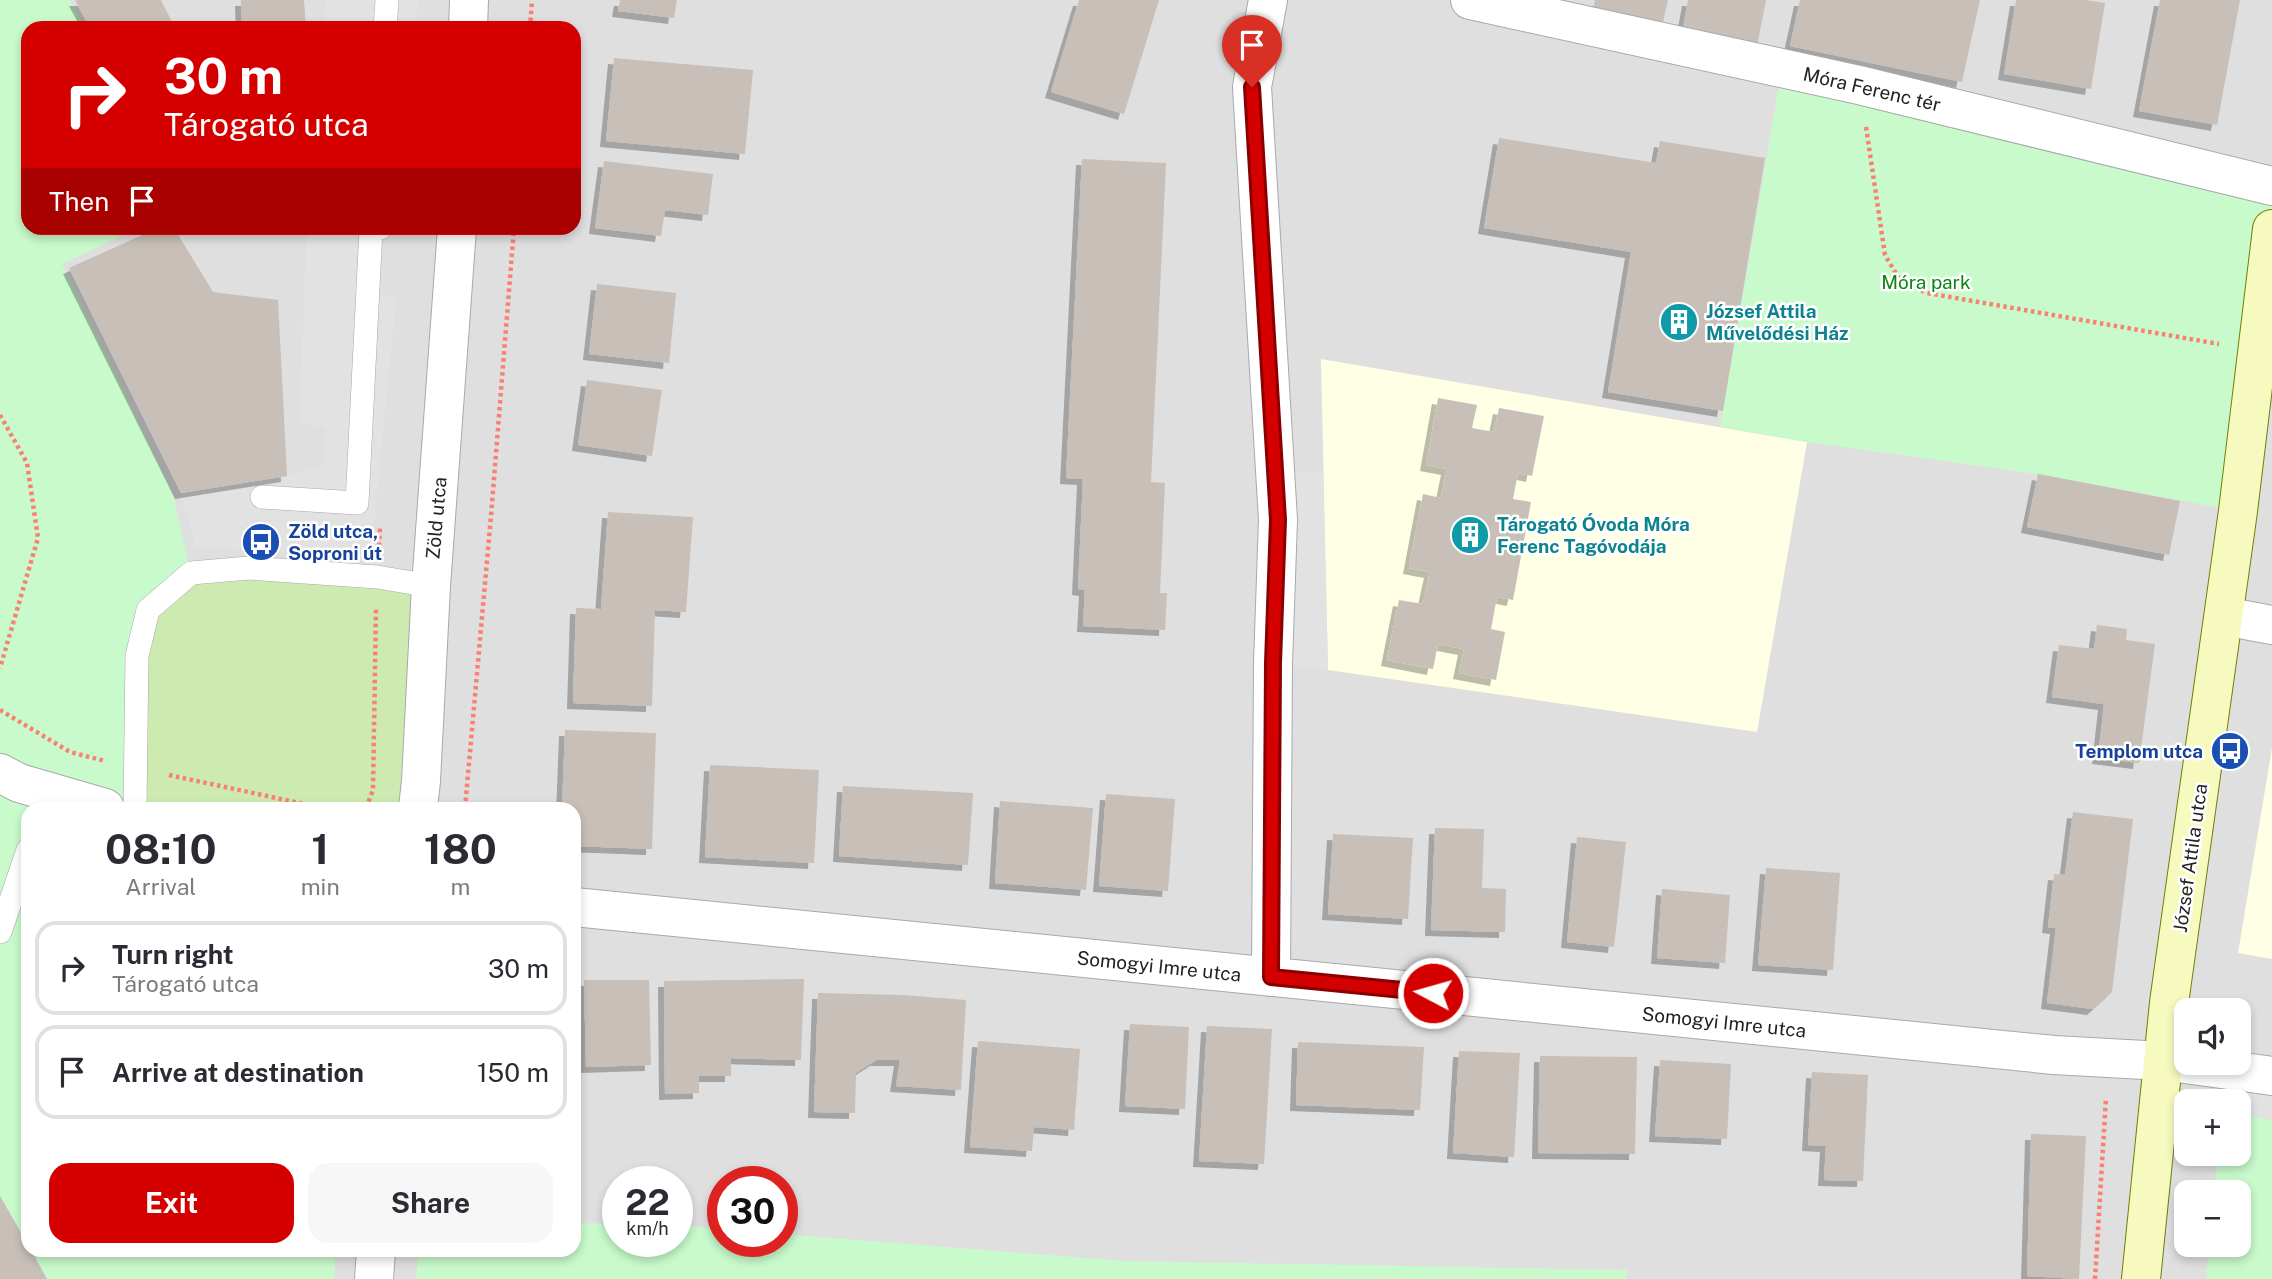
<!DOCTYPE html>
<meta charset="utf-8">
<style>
:root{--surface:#fff;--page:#f7f7f7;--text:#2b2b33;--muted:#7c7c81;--line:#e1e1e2;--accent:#d40000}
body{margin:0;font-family:"Public Sans",sans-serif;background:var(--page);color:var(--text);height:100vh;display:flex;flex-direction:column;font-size:26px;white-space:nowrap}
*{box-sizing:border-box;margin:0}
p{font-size:23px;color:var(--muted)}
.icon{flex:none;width:38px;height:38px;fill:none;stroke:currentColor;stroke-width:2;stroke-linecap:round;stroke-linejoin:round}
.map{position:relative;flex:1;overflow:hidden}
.panel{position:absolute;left:21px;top:802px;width:560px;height:455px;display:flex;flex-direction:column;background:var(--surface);border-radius:21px;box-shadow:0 4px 10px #0003}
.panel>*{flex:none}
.hud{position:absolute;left:21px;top:21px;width:560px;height:214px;border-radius:21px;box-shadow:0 4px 10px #0003;background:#d40000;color:#fff;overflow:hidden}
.controls{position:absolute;left:2174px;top:998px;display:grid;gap:14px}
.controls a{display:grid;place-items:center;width:77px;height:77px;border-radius:14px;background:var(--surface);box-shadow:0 4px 10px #0003;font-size:35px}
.speed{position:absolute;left:602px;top:1166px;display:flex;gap:14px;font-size:35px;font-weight:700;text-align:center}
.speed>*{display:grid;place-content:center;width:91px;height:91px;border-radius:50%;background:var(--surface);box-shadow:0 4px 10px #0003;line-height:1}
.speed small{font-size:18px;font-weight:400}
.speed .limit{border:10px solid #d22;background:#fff;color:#111}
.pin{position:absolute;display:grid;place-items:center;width:60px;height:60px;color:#fff;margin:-72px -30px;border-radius:50% 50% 50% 0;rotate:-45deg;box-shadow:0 0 7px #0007}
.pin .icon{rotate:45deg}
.me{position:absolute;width:77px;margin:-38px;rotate:276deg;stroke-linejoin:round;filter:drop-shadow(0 0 5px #0008)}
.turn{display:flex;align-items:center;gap:24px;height:147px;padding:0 28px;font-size:32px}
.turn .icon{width:91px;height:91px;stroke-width:2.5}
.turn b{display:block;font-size:49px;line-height:60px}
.then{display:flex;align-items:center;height:66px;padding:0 28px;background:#0003;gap:14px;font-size:26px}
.eta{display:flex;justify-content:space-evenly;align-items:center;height:119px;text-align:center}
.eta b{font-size:42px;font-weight:700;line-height:49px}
.cta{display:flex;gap:14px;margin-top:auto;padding:14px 28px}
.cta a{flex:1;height:80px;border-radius:21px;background:var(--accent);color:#fff;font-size:28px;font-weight:700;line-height:80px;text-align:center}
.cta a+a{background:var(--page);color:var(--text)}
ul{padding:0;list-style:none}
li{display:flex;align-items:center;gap:21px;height:94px;margin:0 14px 10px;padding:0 14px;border:4px solid var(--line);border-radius:21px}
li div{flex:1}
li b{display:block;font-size:26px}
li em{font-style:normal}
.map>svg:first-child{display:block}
</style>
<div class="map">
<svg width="2272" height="1279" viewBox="0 0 2272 1279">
<defs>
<filter id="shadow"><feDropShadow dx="-6" dy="6" stdDeviation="0" flood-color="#0004"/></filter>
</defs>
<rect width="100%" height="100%" fill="#f2efe9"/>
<path fill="#e0dfdf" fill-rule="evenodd" d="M 0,0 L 2272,0 L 2272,1279 L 0,1279 ZM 28,28 L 574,28 L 574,228 L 28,228 ZM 28,808 L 574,808 L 574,1250 L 28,1250 ZM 2186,1010 L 2238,1010 L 2238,1062 L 2186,1062 ZM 2186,1101 L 2238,1101 L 2238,1153 L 2186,1153 ZM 618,1181 L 677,1181 L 677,1241 L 618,1241 ZM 723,1181 L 782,1181 L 782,1241 L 723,1241 ZM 2186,1192 L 2238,1192 L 2238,1244 L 2186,1244 Z"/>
<path fill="#ffffe5" d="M 1321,359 L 1807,442 L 1757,732 L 1328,670 Z
M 2272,748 L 2272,959 L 2238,953 Z"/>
<path fill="#cdebb0" d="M 191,573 L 431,586 L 410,808 L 135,808 L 148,610 Z"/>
<path fill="#c8facc" d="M 0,0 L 70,0 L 85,28 L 28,28 L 28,228 L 138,228 L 62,264 L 173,494 L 191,573 L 148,610 L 135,808 L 28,808 L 28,1245 L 0,1196 Z
M 1782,68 L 2272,186 L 2272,229 L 2238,511 L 2038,474 L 1807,442 L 1720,427 Z
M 2238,1114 L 2272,1120 L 2272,1279 L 2206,1279 L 2210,1244 L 2238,1244 L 2238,1192 L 2214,1192 L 2218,1153 L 2238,1153 Z
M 574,1223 L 618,1224 L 618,1241 L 677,1241 L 677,1225 L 723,1229 L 723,1241 L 782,1241 L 782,1234 L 1124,1261 L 1627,1270 L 1627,1279 L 416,1279 L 419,1250 L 574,1250 Z
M 31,1250 L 336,1250 L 334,1279 L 47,1279 Z"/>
<path fill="#e2e2e2" d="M 326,0 L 418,0 L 416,28 L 324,28 Z
M 307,228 L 374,228 L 368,291 L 396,298 L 371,557 L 196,547 L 181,493 L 287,476 L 325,465 L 325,427 L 299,423 Z
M 1323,471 L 1328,670 L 1273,663 L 1275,474 Z
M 2240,1070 L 2272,1076 L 2272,1120 L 2238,1114 L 2238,1101 L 2226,1101 Z"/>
<path fill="#c7bfb8" filter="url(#shadow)" d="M 75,0 L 161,0 L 175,28 L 90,28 Z
M 241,0 L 304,0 L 306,28 L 242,28 Z
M 620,0 L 677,0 L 674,18 L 618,11 Z
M 1079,0 L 1159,0 L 1124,114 L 1051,92 Z
M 1595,0 L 1668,0 L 1662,26 L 1593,11 Z
M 1688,0 L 1766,0 L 1757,46 L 1682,33 Z
M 1800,0 L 1980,0 L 1962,82 L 1790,46 Z
M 2016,0 L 2085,0 L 2105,3 L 2091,89 L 2004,74 Z
M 2160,0 L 2240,0 L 2217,125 L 2139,111 Z
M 614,58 L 753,70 L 745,154 L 606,141 Z
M 1499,138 L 1656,163 L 1660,141 L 1765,158 L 1723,411 L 1608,392 L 1631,252 L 1484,228 Z
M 1082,159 L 1166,163 L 1151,482 L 1165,483 L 1160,593 L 1167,593 L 1165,630 L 1083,626 L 1085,590 L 1078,589 L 1083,479 L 1066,478 Z
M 604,161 L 713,174 L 708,215 L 665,210 L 661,236 L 595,228 Z
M 158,228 L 174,228 L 213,292 L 278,300 L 287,476 L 181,493 L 69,268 Z
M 597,284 L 676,293 L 669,363 L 589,354 Z
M 587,380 L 662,390 L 652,456 L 578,445 Z
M 1438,398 L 1477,405 L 1472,428 L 1494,432 L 1499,408 L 1544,416 L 1532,476 L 1518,473 L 1513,499 L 1531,502 L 1513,600 L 1497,597 L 1491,629 L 1505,632 L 1496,680 L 1459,673 L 1464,649 L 1438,644 L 1433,669 L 1387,660 L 1399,600 L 1423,604 L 1430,572 L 1409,568 L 1423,494 L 1441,498 L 1447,469 L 1426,465 Z
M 2038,474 L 2180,501 L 2169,555 L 2027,527 Z
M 608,512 L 693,517 L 686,612 L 655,610 L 652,706 L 573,703 L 576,608 L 601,609 Z
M 2097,625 L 2127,629 L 2126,640 L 2155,644 L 2139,763 L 2098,758 L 2104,704 L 2052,697 L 2059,645 L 2094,649 Z
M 565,730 L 656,733 L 652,849 L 574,846 L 574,808 L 562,808 Z
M 710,765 L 819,770 L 814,863 L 705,857 Z
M 843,786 L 973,793 L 968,865 L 839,856 Z
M 1106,794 L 1175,799 L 1168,891 L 1099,886 Z
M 1000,801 L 1093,808 L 1086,890 L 995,883 Z
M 2073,812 L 2133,819 L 2112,992 L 2093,1009 L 2047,1003 L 2056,928 L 2048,927 L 2054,874 L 2065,875 Z
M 1435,828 L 1484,829 L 1482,888 L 1506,889 L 1505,932 L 1431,930 Z
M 1333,834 L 1413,838 L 1408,919 L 1328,914 Z
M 1577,837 L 1626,842 L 1614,947 L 1567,942 Z
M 1766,868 L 1840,873 L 1833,970 L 1758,965 Z
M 1662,889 L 1730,895 L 1725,963 L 1657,958 Z
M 804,979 L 801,1060 L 731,1058 L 731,1076 L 699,1076 L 699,1093 L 665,1094 L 664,981 Z
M 584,980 L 649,980 L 651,1065 L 586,1067 Z
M 818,993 L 902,995 L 966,1000 L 961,1090 L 896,1086 L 900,1060 L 876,1060 L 856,1073 L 855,1113 L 814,1112 Z
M 1130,1024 L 1189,1027 L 1185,1109 L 1125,1106 Z
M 1207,1026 L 1272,1029 L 1264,1164 L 1199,1161 Z
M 978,1041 L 1080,1049 L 1074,1130 L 1034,1127 L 1032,1151 L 970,1147 Z
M 1298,1042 L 1424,1047 L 1420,1110 L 1296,1105 Z
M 1459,1051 L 1520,1053 L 1514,1157 L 1453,1153 Z
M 1540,1056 L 1637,1057 L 1635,1154 L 1538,1153 Z
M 1660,1060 L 1731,1064 L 1727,1139 L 1655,1136 Z
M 1812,1072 L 1868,1075 L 1863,1181 L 1824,1180 L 1826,1146 L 1808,1145 Z
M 2031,1134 L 2086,1136 L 2079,1279 L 2027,1276 Z
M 0,1196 L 28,1245 L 28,1250 L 31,1250 L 47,1279 L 0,1279 Z"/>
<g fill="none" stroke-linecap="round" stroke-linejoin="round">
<g stroke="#a9a9a9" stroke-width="24">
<path id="lane" d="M 385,28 L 387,0
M 262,497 L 357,503 L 371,229 L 380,228
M 135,808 L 137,656 L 148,610 L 191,573 L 249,568 L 377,577 L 431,586
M 0,932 L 28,850"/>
</g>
<g stroke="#a9a9a9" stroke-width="40">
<path id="street" d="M 1268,0 L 1252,87 L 1278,520 L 1273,663 L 1271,977
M 1470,0 L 1859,85 L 2272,186
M 468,28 L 469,0
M 2224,616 L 2272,625
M 0,773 L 19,783 L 105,808
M 418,808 L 421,781 L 431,586 L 457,228
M 574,907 L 2054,1055 L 2163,1061 L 2272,1076
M 374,1279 L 376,1250"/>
</g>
<g stroke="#707d05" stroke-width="40">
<path id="secondary" d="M 2141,1279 L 2169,1003 L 2238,511 L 2272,229"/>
</g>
<path stroke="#fa8072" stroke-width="4.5" stroke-dasharray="3.5 3.5" stroke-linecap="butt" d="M 530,28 L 532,0
M 1866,127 L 1885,255 L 1900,280 L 1927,293 L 2219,344
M 0,415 L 27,463 L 38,538 L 0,668
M 379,546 L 380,527
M 0,710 L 70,752 L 105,761
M 169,775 L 323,808
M 366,808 L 373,790 L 376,607
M 465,808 L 491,516 L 514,228
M 2095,1279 L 2106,1098"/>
<use href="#lane" stroke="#fff" stroke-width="23"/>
<use href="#street" stroke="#fff" stroke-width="38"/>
<use href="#secondary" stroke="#f7fabf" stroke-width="38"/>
</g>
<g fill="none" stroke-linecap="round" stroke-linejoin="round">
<g stroke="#8a0000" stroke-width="18">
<path id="route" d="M 1252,87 L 1278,520 L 1273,663 L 1271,977 L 1433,993"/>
</g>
<use href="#route" stroke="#d40000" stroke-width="12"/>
</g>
<defs>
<g id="building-disc" transform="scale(2.0125)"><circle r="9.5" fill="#0f9aa8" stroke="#fff"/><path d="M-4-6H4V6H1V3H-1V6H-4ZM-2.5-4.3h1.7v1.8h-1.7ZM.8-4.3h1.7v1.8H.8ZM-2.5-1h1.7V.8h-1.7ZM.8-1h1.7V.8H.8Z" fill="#fff"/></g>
<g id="bus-disc" transform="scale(2.0125)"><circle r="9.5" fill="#1a4fb4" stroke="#fff"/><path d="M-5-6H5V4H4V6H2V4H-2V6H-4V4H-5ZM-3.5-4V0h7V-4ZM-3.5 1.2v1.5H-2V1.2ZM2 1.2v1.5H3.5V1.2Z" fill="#fff"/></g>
</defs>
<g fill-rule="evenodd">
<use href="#building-disc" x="1679" y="322"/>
<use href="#building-disc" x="1470" y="535"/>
<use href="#bus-disc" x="261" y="542"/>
<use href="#bus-disc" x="2230" y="751"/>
</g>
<g text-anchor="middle" stroke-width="5" stroke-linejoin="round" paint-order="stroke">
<g font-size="19" fill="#222" stroke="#fff">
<text transform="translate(1872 89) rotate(13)" y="7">Móra Ferenc tér</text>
<text transform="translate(436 518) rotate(-85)" y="7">Zöld utca</text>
<text transform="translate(2190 858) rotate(-82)" y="7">József Attila utca</text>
<text transform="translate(1159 966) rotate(6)" y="7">Somogyi Imre utca</text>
<text transform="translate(1724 1022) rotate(6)" y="7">Somogyi Imre utca</text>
</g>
<g font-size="19" fill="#0c8416" stroke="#fff">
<text x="1926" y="289">Móra park</text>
</g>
<g font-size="19" font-weight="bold" fill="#0d838f" stroke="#fff" text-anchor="start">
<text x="1706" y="318">József Attila<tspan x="1706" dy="22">Művelődési Ház</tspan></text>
<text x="1497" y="531">Tárogató Óvoda Móra<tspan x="1497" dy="22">Ferenc Tagóvodája</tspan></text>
</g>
<g font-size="19" font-weight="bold" fill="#164399" stroke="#fff" text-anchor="start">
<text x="288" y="538">Zöld utca,<tspan x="288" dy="22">Soproni út</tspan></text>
<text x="2203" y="758" text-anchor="end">Templom utca</text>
</g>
</g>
</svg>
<div class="controls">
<a><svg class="icon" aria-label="sound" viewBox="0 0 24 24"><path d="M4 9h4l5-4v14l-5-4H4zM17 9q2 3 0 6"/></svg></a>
<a>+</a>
<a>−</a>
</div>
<div class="speed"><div>22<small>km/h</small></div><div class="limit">30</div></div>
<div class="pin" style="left:1252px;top:87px;background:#d93025"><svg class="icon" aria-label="arrive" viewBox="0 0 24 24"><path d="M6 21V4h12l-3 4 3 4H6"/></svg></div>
<svg class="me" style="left:1433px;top:993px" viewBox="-20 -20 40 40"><circle r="17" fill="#d40000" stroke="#fff" stroke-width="3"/><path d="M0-11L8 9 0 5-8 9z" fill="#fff"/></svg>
<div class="hud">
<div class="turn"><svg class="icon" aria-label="right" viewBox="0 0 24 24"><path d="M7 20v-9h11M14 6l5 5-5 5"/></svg><div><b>30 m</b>Tárogató utca</div></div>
<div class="then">Then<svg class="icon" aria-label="arrive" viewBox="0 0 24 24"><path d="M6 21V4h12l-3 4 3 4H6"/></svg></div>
</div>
<section class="panel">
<div class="eta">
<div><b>08:10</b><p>Arrival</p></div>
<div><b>1</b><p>min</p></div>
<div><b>180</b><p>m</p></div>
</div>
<ul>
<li><svg class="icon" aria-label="right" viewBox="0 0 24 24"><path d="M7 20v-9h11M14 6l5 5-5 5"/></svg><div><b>Turn right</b><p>Tárogató utca</p></div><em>30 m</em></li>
<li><svg class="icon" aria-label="arrive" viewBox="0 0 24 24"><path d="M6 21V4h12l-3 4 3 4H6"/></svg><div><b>Arrive at destination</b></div><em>150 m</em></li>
</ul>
<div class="cta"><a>Exit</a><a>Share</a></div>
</section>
</div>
